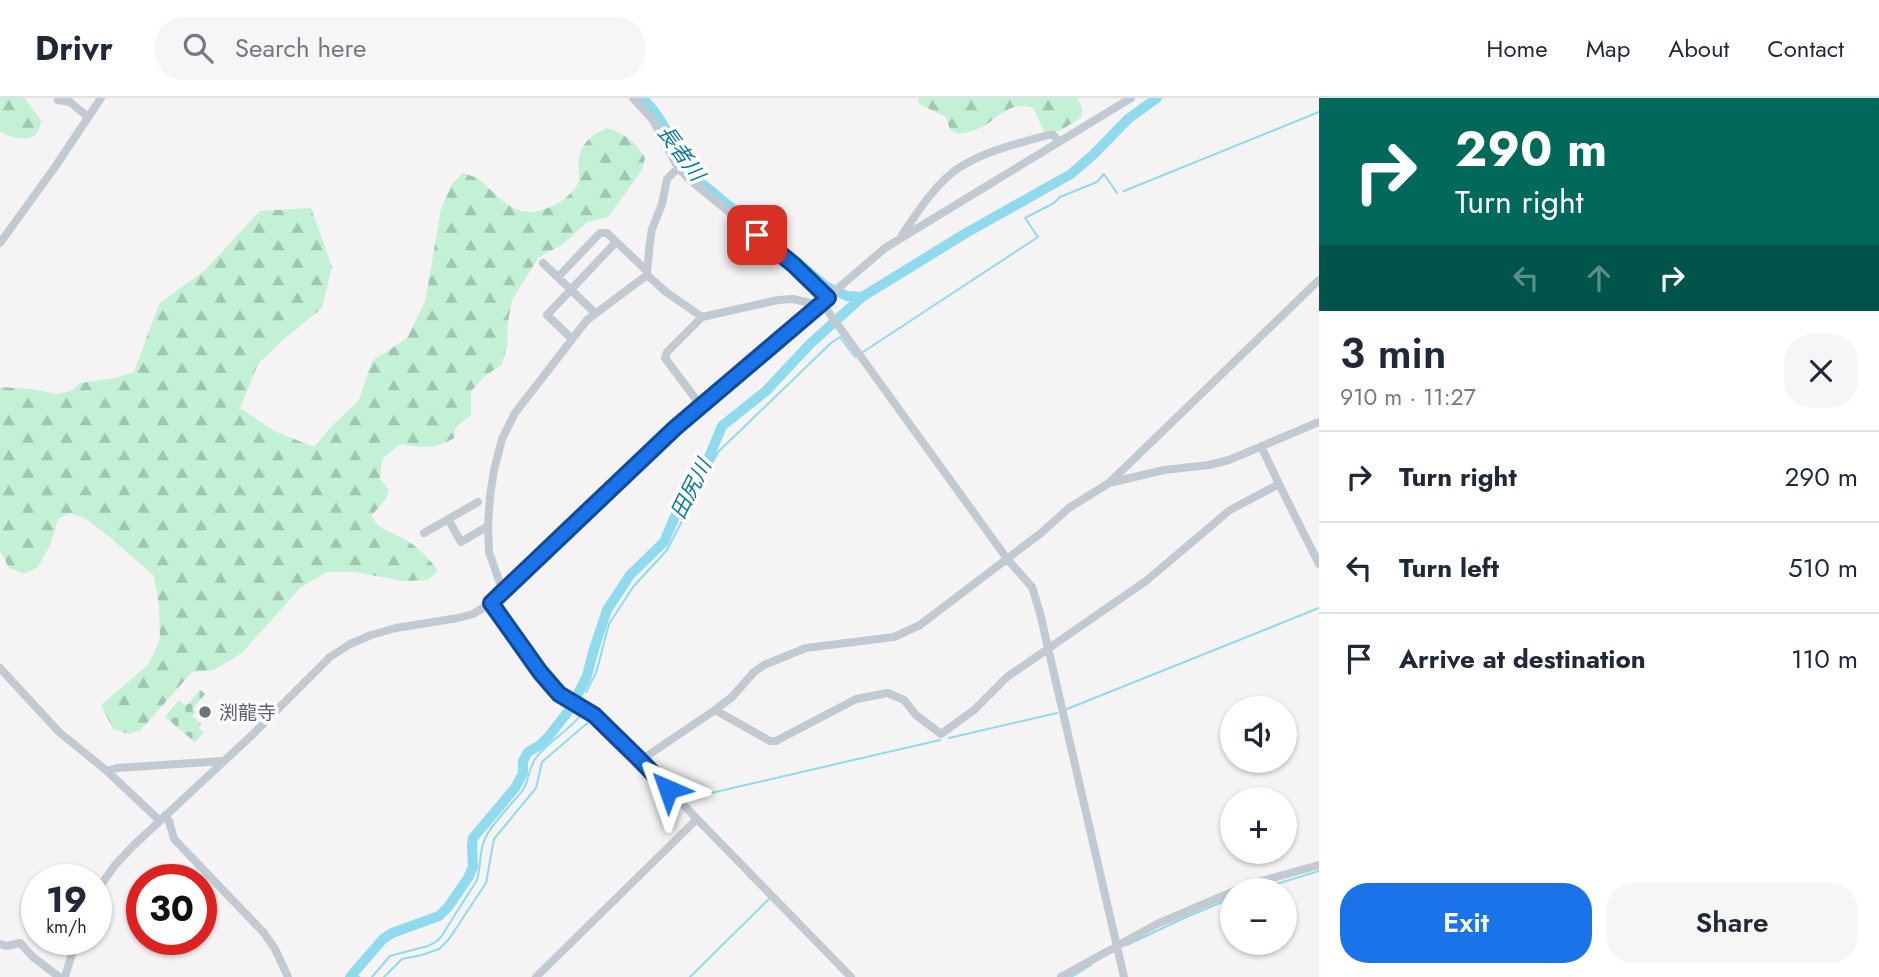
<!DOCTYPE html>
<meta charset="utf-8">
<style>
:root{--surface:#fff;--page:#f6f6f7;--text:#1f2937;--muted:#747a83;--line:#e0e1e3;--accent:#1a73e8}
body{margin:0;font-family:Jost,"Noto Sans JP",sans-serif;background:var(--page);color:var(--text);height:100vh;display:flex;flex-direction:column;font-size:26px;white-space:nowrap}
*{box-sizing:border-box;margin:0}
p{font-size:23px;color:var(--muted)}
.icon{flex:none;width:38px;height:38px;fill:none;stroke:currentColor;stroke-width:2;stroke-linecap:round;stroke-linejoin:round}
.map{position:relative;flex:1;overflow:hidden}
.details{display:flex;flex-direction:column;background:var(--surface);width:560px}
.details>*{flex:none}
.top-card{background:#00695c;color:#fff;overflow:hidden}
.controls{position:absolute;left:1220px;top:598px;display:grid;gap:14px}
.controls a{display:grid;place-items:center;width:77px;height:77px;border-radius:50%;background:var(--surface);box-shadow:0 2px 5px #0004;font-size:35px}
.speed{position:absolute;left:21px;top:766px;display:flex;gap:14px;font-size:35px;font-weight:700;text-align:center}
.speed>*{display:grid;place-content:center;width:91px;height:91px;border-radius:50%;background:var(--surface);box-shadow:0 2px 5px #0004;line-height:1}
.speed small{font-size:18px;font-weight:400}
.speed .limit{border:10px solid #d22;background:#fff;color:#111}
.pin{position:absolute;display:grid;place-items:center;width:60px;height:60px;color:#fff;margin:-30px;border-radius:14px;box-shadow:0 4px 10px #0006}
.me{position:absolute;width:77px;margin:-38px;rotate:317deg;stroke-linejoin:round;filter:drop-shadow(0 0 5px #0008)}
.turn{display:flex;align-items:center;gap:24px;height:147px;padding:0 21px;font-size:32px}
.turn .icon{width:91px;height:91px;stroke-width:2.5}
.turn b{display:block;font-size:49px;line-height:60px}
.lanes{display:flex;align-items:center;height:66px;padding:0 21px;background:#0003;justify-content:center;gap:35px;direction:ltr}
.lanes .off{opacity:.35}
.round{display:grid;place-items:center;flex:none;width:74px;height:74px;border-radius:28px;background:var(--page)}
.overview{display:flex;align-items:center;justify-content:space-between;height:119px;padding:0 21px}
h1{font-size:42px;font-weight:600;line-height:52px}
.primary-button{display:flex;gap:14px;margin-top:auto;padding:14px 21px}
.primary-button a{flex:1;height:80px;border-radius:28px;background:var(--accent);color:#fff;font-size:28px;font-weight:600;line-height:80px;text-align:center}
.primary-button a+a{background:var(--page);color:var(--text)}
ul{padding:0;list-style:none}
li{display:flex;align-items:center;gap:21px;height:91px;padding:0 21px;border-top:2px solid var(--line)}
li div{flex:1}
li b{display:block;font-size:26px}
li em{font-style:normal}
header{display:flex;align-items:center;gap:42px;box-sizing:border-box;height:98px;padding:0 35px;background:var(--surface);border-bottom:2px solid var(--line)}
header strong{font-size:33px}
nav{display:flex;gap:38px;margin-inline-start:auto;font-size:24px}
.search{width:490px;height:63px;background:var(--page);display:flex;align-items:center;gap:18px;box-sizing:border-box;padding:0 24px;border-radius:28px;color:var(--muted);font-size:26px}
main{display:flex;flex:1;min-height:0}
.map>svg:first-child{display:block}
</style>
<header>
<strong>Drivr</strong>
<div class="search"><svg class="icon" aria-label="search" viewBox="0 0 24 24"><circle cx="10" cy="10" r="6"/><path d="M15 15l6 6"/></svg>Search here</div>
<nav><a>Home</a><a>Map</a><a>About</a><a>Contact</a></nav>
</header>
<main>
<div class="map">
<svg width="1319" height="879" viewBox="0 0 1319 879">
<defs>
<pattern id="forest-firs" width="22" height="20" patternUnits="userSpaceOnUse" patternTransform="scale(1.75)"><rect width="22" height="20" fill="#c3f1d5"/><path d="M5 1l3.5 6h-7zM16 11l3.5 6h-7z" fill="#a0c6b0"/></pattern>
<pattern id="cemetery-stones" width="16" height="16" patternUnits="userSpaceOnUse" patternTransform="scale(1.75)"><rect width="16" height="16" fill="#c3f1d5"/><path d="M2 7V4a2 2 0 0 1 4 0v3zM10 15v-3a2 2 0 0 1 4 0v3z" fill="#a0c6b0"/></pattern>
</defs>
<rect width="100%" height="100%" fill="#f5f3f3"/>
<path fill="url(#forest-firs)" d="M 0,0 L 25,0 L 41,23 C 38,48 16,41 0,34 Z
M 918,0 L 1077,0 L 1081,7 L 1082,19 L 1058,34 L 1045,35 L 1033,10 C 1012,3 1002,16 987,26 C 979,32 968,34 959,36 L 950,32 L 946,19 L 919,6 Z
M 607,30 C 625,36 636,44 645,60 L 642,72 L 608,119 L 587,124 L 563,146 L 538,160 L 512,202 L 508,224 L 507,248 L 502,266 L 484,279 L 471,293 L 471,317 L 455,330 L 454,340 C 437,351 420,350 400,346 L 382,361 L 380,381 L 389,392 L 386,401 L 371,418 C 383,436 388,431 404,441 C 418,449 429,460 438,473 L 428,482 L 403,483 L 355,474 L 327,474 L 301,489 L 242,555 L 214,572 L 192,574 L 141,632 L 129,636 L 113,631 L 101,607 L 148,567 L 160,541 L 159,507 L 154,478 L 111,440 L 86,421 L 70,415 L 58,421 L 50,448 L 37,470 L 24,476 L 9,470 L 0,452 L 0,289 L 30,291 L 57,296 L 71,293 L 80,285 L 115,280 L 134,274 L 159,206 L 205,172 L 260,113 L 311,110 L 332,169 L 322,210 L 284,241 L 258,266 L 240,310 L 274,333 L 314,349 L 332,328 L 359,302 L 372,263 L 407,240 L 425,204 L 441,111 L 452,86 L 463,75 C 468,77 474,78 478,81 C 493,92 503,108 522,113 C 540,118 568,103 577,87 C 582,78 577,70 579,60 C 582,44 593,36 607,30 Z"/>
<path fill="url(#cemetery-stones)" d="M 200,592 L 205,596 L 193,611 L 195,614 L 192,618 L 201,626 L 199,630 L 204,634 L 195,644 L 165,619 L 179,602 L 186,608 Z"/>
<g fill="none" stroke-linecap="round" stroke-linejoin="round">
<path stroke="#90daee" stroke-width="2" d="M 1124,93 L 1319,14
M 863,254 L 1038,139 L 1025,120 L 1054,105 L 1060,99 L 1097,84 L 1104,76 L 1117,95
M 586,594 L 596,575 L 609,526 L 633,489 L 667,452 L 718,354 L 832,244 L 840,239 L 855,259
M 586,607 L 588,604
M 1067,611 L 1319,510
M 949,640 L 1057,615
M 616,643 L 681,709
M 685,701 L 940,642
M 1253,793 L 1319,773
M 1127,847 L 1184,820 L 1232,800
M 353,874 L 359,879
M 372,879 L 390,858 L 428,848 L 437,843 L 441,839 L 477,782 C 481,769 479,755 484,743 C 489,728 513,705 523,692 C 529,682 529,670 535,661 C 548,643 570,633 583,614
M 384,879 L 402,861 L 422,857 L 439,851 L 449,841 L 486,785 L 494,741 L 536,690 L 542,664 L 592,621
M 690,879 L 769,801
M 1071,879 L 1091,867"/>
<path stroke="#90daee" stroke-width="10" d="M 642,0 C 666,21 673,54 693,78 L 827,189 L 847,198 L 862,199
M 350,879 L 383,841 L 392,835 L 439,818 L 448,809 L 468,780 L 473,769 L 472,747 L 473,740 L 515,690 L 523,675 L 523,663 L 528,654 L 540,647 L 549,638 L 570,611 L 587,578 L 594,551 L 607,512 L 630,477 L 664,444 L 688,388 L 709,359 L 722,328 L 766,293 L 810,246 L 862,199 L 966,135 L 1071,76 L 1094,56 L 1128,21 L 1157,0"/>
<path stroke="#c1cad2" stroke-width="8" d="M 633,0 L 653,22 L 678,70 L 691,83 L 794,167 L 828,199
M 58,2 L 70,4 L 88,19
M 902,137 C 917,115 932,91 953,74 C 980,54 1016,46 1048,37 L 1053,37 L 1059,43
M 0,145 L 55,69 L 101,0
M 543,165 L 595,215
M 647,175 L 650,143 L 652,131 L 662,106 L 667,81 L 678,70
M 647,177 L 666,194 L 702,219
M 558,179 L 600,135 L 607,135 L 647,173
M 822,205 L 1008,462 L 1032,489 L 1040,515 L 1124,879
M 572,241 L 547,217 L 616,144
M 701,308 L 665,260 L 667,254 L 702,219 L 778,202 L 793,201 L 810,205 L 816,210
M 1109,385 L 1164,372 L 1209,367 L 1229,362 L 1319,324
M 1279,386 L 1319,466
M 448,421 L 461,444 L 488,428
M 424,435 L 478,404
M 503,494 L 489,454 L 488,428 L 490,398 L 494,372 L 502,341 L 515,315 L 587,222 L 647,177
M 491,505 L 540,574 L 559,595 L 594,617 L 641,662 L 697,721 L 536,879
M 0,570 L 59,634 L 107,673 L 159,722
M 715,612 L 770,643 L 776,643 L 856,601 L 888,595 L 904,602 L 916,617 L 941,636 L 974,612 L 1007,579 L 1146,483 L 1230,412 L 1279,386 L 1261,348
M 641,662 L 715,612 L 732,599 L 754,574 L 764,567 L 806,550 L 894,539 L 920,527 L 1041,435 L 1069,410 L 1109,385 L 1319,182
M 107,673 L 117,670 L 223,663
M 165,717 L 169,723 L 174,741 L 264,835 L 275,851 L 288,879
M 697,721 L 851,879
M 1234,793 L 1251,786 L 1319,767
M 96,794 L 115,767 L 134,747 L 251,638 L 330,559 L 350,546 L 371,537 L 396,530 L 458,520 L 473,516 L 491,505 L 675,330 L 885,150 L 1131,0
M 0,846 L 6,848 L 20,845 L 33,859 L 59,879
M 65,879 L 76,842
M 1061,879 L 1157,826 L 1232,794"/>
</g>
<g fill="none" stroke-linecap="round" stroke-linejoin="round">
<g stroke="#114b97" stroke-width="18">
<path id="route" d="M 668,691 L 640,662 L 594,617 L 559,596 L 540,574 L 491,505 L 675,330 L 828,200 L 794,167 L 757,137"/>
</g>
<use href="#route" stroke="#1a73e8" stroke-width="12"/>
</g>
<circle fill="#6b7280" stroke="#fff" stroke-width="2.5" cx="205" cy="614" r="7"/>
<g text-anchor="middle" stroke-width="7" stroke-linejoin="round" paint-order="stroke">
<g font-size="19" fill="#5b616d" stroke="#fff" text-anchor="start">
<text x="219" y="621">渕龍寺</text>
</g>
<g font-size="21" font-style="italic" fill="#0c7c9b" stroke="#fff">
<text transform="translate(681 55) rotate(54)" y="7">長者川</text>
<text transform="translate(691 391) rotate(-63)" y="7">田尻川</text>
</g>
</g>
</svg>
<div class="controls">
<a><svg class="icon" aria-label="sound" viewBox="0 0 24 24"><path d="M4 9h4l5-4v14l-5-4H4zM17 9q2 3 0 6"/></svg></a>
<a>+</a>
<a>−</a>
</div>
<div class="speed"><div>19<small>km/h</small></div><div class="limit">30</div></div>
<div class="pin" style="left:757px;top:137px;background:#d93025"><svg class="icon" aria-label="arrive" viewBox="0 0 24 24"><path d="M6 21V4h12l-3 4 3 4H6"/></svg></div>
<svg class="me" style="left:668px;top:691px" viewBox="-20 -20 40 40"><path d="M0-17L14 15 0 8-14 15z" fill="#1a73e8" stroke="#fff" stroke-width="4"/></svg>
</div>
<section class="details">
<div class="top-card">
<div class="turn"><svg class="icon" aria-label="right" viewBox="0 0 24 24"><path d="M7 20v-9h11M14 6l5 5-5 5"/></svg><div><b>290 m</b>Turn right</div></div>
<div class="lanes"><svg class="icon off" aria-label="left" viewBox="0 0 24 24"><path d="M17 20v-9H6M10 6l-5 5 5 5"/></svg><svg class="icon off" aria-label="ahead" viewBox="0 0 24 24"><path d="M12 20V5M6 11l6-6 6 6"/></svg><svg class="icon" aria-label="right" viewBox="0 0 24 24"><path d="M7 20v-9h11M14 6l5 5-5 5"/></svg></div>
</div>
<div class="overview"><div><h1>3 min</h1><p>910 m · 11:27</p></div><a class="round"><svg class="icon" aria-label="close" viewBox="0 0 24 24"><path d="M6 6l12 12M18 6L6 18"/></svg></a></div>
<ul>
<li><svg class="icon" aria-label="right" viewBox="0 0 24 24"><path d="M7 20v-9h11M14 6l5 5-5 5"/></svg><div><b>Turn right</b></div><em>290 m</em></li>
<li><svg class="icon" aria-label="left" viewBox="0 0 24 24"><path d="M17 20v-9H6M10 6l-5 5 5 5"/></svg><div><b>Turn left</b></div><em>510 m</em></li>
<li><svg class="icon" aria-label="arrive" viewBox="0 0 24 24"><path d="M6 21V4h12l-3 4 3 4H6"/></svg><div><b>Arrive at destination</b></div><em>110 m</em></li>
</ul>
<div class="primary-button"><a>Exit</a><a>Share</a></div>
</section>
</main>
